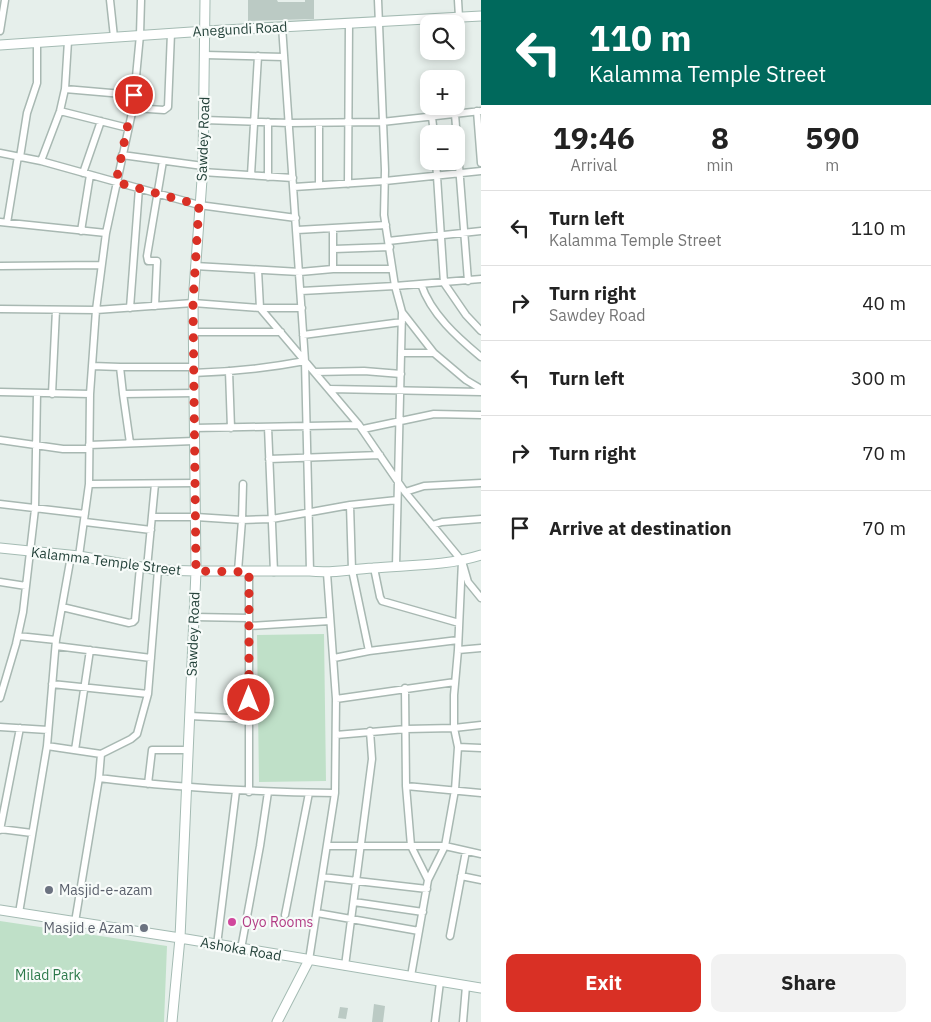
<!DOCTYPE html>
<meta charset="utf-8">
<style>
:root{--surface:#fff;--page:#f2f2f2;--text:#222;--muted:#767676;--line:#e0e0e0;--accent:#d93025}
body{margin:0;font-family:"IBM Plex Sans",sans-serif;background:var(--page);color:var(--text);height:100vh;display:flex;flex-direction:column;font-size:19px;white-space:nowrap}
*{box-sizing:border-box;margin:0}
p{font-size:16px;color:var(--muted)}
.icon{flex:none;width:28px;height:28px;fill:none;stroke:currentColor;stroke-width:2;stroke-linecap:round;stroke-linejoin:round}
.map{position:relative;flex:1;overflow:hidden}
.drawer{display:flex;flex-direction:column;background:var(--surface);width:450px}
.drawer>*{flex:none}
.top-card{background:#00695c;color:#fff;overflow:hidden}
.controls{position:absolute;left:420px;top:15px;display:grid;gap:10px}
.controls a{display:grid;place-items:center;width:45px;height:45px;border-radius:10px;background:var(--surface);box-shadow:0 2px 8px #0003;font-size:25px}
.pin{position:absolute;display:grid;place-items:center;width:42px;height:42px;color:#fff;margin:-21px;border:2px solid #fff;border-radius:50%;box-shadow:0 1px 5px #0007}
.me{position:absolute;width:55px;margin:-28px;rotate:0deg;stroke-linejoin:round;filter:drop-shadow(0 0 4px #0008)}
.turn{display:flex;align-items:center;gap:18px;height:105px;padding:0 25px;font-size:22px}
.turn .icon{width:65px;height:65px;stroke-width:2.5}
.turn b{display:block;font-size:35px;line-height:42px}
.eta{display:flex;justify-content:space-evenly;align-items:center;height:85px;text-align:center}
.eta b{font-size:30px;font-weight:800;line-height:35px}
.cta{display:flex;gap:10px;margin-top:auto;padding:10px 25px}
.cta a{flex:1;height:58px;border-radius:10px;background:var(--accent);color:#fff;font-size:20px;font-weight:800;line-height:58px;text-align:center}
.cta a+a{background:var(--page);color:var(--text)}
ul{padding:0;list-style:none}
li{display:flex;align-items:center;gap:15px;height:75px;padding:0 25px;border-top:1px solid var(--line)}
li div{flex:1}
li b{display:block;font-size:19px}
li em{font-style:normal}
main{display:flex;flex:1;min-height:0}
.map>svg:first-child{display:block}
</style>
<main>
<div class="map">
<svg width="481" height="1022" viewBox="0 0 481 1022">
<rect width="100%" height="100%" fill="#e6efeb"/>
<path fill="#bfe0c8" d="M 324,634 L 326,781 L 259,782 L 257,635 Z
M 0,921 L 167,946 L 164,1022 L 0,1022 Z"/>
<path fill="#bbcac4" d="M 248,0 L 277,0 L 278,2 L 305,2 L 305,0 L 314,0 L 314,19 L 248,21 Z
M 374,1004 L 385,1006 L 383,1022 L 372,1022 Z
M 340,1007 L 348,1008 L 346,1019 L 338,1018 Z"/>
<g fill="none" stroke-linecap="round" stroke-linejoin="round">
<g stroke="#a8b8b2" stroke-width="9">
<path id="street" d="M 110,0 L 114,37
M 378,0 L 385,170 L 384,215 L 395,286 L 402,312 L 434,353 L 466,380 L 481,389
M 458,0 L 459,17
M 282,26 L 305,361 L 310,571
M 0,31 L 5,0
M 205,55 L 284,57
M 65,89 L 134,95
M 133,108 L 164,110 L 168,107 L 171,33
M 60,111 L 128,128
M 477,111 L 481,163
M 455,114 L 468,281
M 432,117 L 434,134
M 204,120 L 289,123 L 382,122 L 481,111
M 319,123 L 319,185
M 0,153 L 41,161 L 199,205 L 296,218
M 122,155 L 203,166
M 20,157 L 27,113 L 37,83 L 37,43
M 41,161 L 60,111 L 65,89 L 68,41
M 436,161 L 444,283 L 466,315 L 481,331
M 202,172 L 293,178
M 83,173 L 101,121
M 251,175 L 258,56
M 268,177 L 268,122
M 348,184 L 349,23
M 294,187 L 385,181 L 481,171
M 0,222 L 106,233
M 7,223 L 18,156
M 297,230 L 386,225
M 81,231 L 90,175
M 388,241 L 481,231
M 334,249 L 390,247
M 0,266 L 101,265
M 195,266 L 300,272 L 333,269 L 391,269
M 333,269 L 333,228
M 258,270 L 260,308 L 359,425 L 405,492 L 462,561 L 468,582 L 481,598
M 421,284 C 431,314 457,337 481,357
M 301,291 L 395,286 L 481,279
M 155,306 L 157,261 L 148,261 L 147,256 L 163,161
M 130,308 L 139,188
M 0,309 L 96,310 L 193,303 L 260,308 L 302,308
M 193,332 L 281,332
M 303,335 L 402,322
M 401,353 L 434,353
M 92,366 L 120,367
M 193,367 L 120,367 L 123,394 L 194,393
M 229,371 L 231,428
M 315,372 L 364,371 L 401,374
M 193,373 C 231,372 268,368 305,361
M 330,389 L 481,392
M 0,392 L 90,394
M 52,394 L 56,310
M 123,394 L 130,443
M 268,427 L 274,572
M 194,428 L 359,425
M 363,429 L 434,414 L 481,415
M 0,440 L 63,449 L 89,449
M 89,445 L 194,441
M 269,459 L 380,455
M 89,484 L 195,483
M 405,492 L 424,486 L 481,483
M 0,504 L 85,514
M 350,505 L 352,570 L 369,651
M 152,517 L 196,517 L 242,520 L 272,519 L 350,505 L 397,500
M 85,522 L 151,530
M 432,525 L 442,522 L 481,519
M 79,556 L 89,484 L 90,394 L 96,310 L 106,233 L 133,108 L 140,35 L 141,0
M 396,566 L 402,312
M 147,568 L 155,484
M 374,568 L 380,597 L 382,601 L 459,623
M 238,571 L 242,520 L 243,484
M 249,572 L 249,792
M 0,582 L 26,586
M 62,607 L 129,623 L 133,622 L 135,620 L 140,567
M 194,617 L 249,618
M 249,626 L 330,621
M 18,636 L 56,640
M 56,646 L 151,658
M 458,650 L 481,648
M 334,658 L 369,651 L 458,640
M 52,684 L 148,694
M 405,688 L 406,786 L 411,846 L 428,880
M 0,698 L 16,644 L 23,612 L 35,509 L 37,393
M 336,699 L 455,682
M 190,716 L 249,719
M 0,727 L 48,730
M 336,735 L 406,729 L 454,728 L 481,725
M 47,746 L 101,754 L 131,739 L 137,734 L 148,694 L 158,570
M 458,747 L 481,748
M 75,750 L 90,650
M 99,778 C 177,788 256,792 335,793
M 148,784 L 152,750 L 188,750
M 406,786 L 481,793
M 0,829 L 32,833
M 0,830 L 20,728
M 327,846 L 445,846 L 481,854
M 461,876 L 481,880
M 322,877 L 427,889
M 354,902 L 423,912
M 19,913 L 47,746 L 56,640 L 71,556
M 317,913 L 419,931
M 285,915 L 309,793
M 75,922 L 99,778 L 101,754
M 450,936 L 466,851
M 217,945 L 236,791
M 241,949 L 260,846 L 268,792
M 309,960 L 335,793 L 336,699 L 327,573
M 345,966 L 372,759 L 370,731
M 411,976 L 428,880 L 445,846 L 455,790 L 458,747 L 454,728 L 454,695 L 458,650 L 462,561
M 435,1022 L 440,982
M 463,1022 L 466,986"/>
</g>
<g stroke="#a4bbb3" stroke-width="11">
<path id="secondary" d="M 0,45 L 206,31 L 481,16
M 0,548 L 79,556 L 158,570 L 196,571 L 310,571 C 332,574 351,569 373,568 C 408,565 447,566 481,555
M 0,910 L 180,938 L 481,988
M 172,1022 L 180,938 L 196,571 L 193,303 L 203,166 L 205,0
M 277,1022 L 309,960"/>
</g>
<use href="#street" stroke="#fff" stroke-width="6"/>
<use href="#secondary" stroke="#fff" stroke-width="9"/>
</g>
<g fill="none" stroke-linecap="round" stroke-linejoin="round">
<path stroke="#d93025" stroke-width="9" stroke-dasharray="0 16.2" d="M 134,95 L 116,182 L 199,205 L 193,303 L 196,571 L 249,572 L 249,700"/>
</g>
<g fill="#6b7280" stroke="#f7fbf9" stroke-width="2">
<circle cx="49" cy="890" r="5"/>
<circle cx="144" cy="928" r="5"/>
</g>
<circle fill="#d1479c" stroke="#f7fbf9" stroke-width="2" cx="232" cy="922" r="5"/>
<g text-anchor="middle" stroke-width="4.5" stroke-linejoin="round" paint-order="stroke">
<g font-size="14" fill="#24423a" stroke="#f7fbf9">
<text transform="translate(240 29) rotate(-3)" y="5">Anegundi Road</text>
<text transform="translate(203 139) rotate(-88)" y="5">Sawdey Road</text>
<text transform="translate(106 561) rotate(7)" y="5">Kalamma Temple Street</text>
<text transform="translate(193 634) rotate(-88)" y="5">Sawdey Road</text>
<text transform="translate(241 949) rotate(10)" y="5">Ashoka Road</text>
</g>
<g font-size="14" fill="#5b616d" stroke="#f7fbf9" text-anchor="start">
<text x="59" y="895">Masjid-e-azam</text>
<text x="134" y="933" text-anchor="end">Masjid e Azam</text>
</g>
<g font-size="14" fill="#b23c85" stroke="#f7fbf9" text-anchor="start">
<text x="242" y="927">Oyo Rooms</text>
</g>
<g font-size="14" fill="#2d7a4b" stroke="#f7fbf9">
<text x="48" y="980">Milad Park</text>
</g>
</g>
</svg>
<div class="controls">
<a><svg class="icon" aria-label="search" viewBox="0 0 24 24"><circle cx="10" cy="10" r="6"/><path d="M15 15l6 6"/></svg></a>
<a>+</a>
<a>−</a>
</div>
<div class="pin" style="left:134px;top:95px;background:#d93025"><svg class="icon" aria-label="arrive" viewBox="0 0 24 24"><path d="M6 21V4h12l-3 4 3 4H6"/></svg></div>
<svg class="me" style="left:249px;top:700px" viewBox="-20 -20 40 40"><circle r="17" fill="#d93025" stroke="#fff" stroke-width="3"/><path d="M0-11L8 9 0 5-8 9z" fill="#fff"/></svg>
</div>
<section class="drawer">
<div class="top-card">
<div class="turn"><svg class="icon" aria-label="left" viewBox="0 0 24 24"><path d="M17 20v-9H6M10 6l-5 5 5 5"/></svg><div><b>110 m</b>Kalamma Temple Street</div></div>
</div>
<div class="eta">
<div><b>19:46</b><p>Arrival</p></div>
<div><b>8</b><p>min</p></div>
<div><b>590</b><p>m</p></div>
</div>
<ul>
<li><svg class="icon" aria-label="left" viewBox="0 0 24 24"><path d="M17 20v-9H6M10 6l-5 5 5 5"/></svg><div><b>Turn left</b><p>Kalamma Temple Street</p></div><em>110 m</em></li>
<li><svg class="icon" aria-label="right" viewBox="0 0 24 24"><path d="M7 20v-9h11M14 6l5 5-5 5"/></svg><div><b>Turn right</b><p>Sawdey Road</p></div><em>40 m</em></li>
<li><svg class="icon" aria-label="left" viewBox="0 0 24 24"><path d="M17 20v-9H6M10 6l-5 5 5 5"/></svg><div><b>Turn left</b></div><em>300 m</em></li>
<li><svg class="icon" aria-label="right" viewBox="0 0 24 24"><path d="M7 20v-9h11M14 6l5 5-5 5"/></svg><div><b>Turn right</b></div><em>70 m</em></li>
<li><svg class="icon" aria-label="arrive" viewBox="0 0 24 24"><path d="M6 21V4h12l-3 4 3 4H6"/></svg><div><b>Arrive at destination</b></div><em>70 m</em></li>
</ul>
<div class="cta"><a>Exit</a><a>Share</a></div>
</section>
</main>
